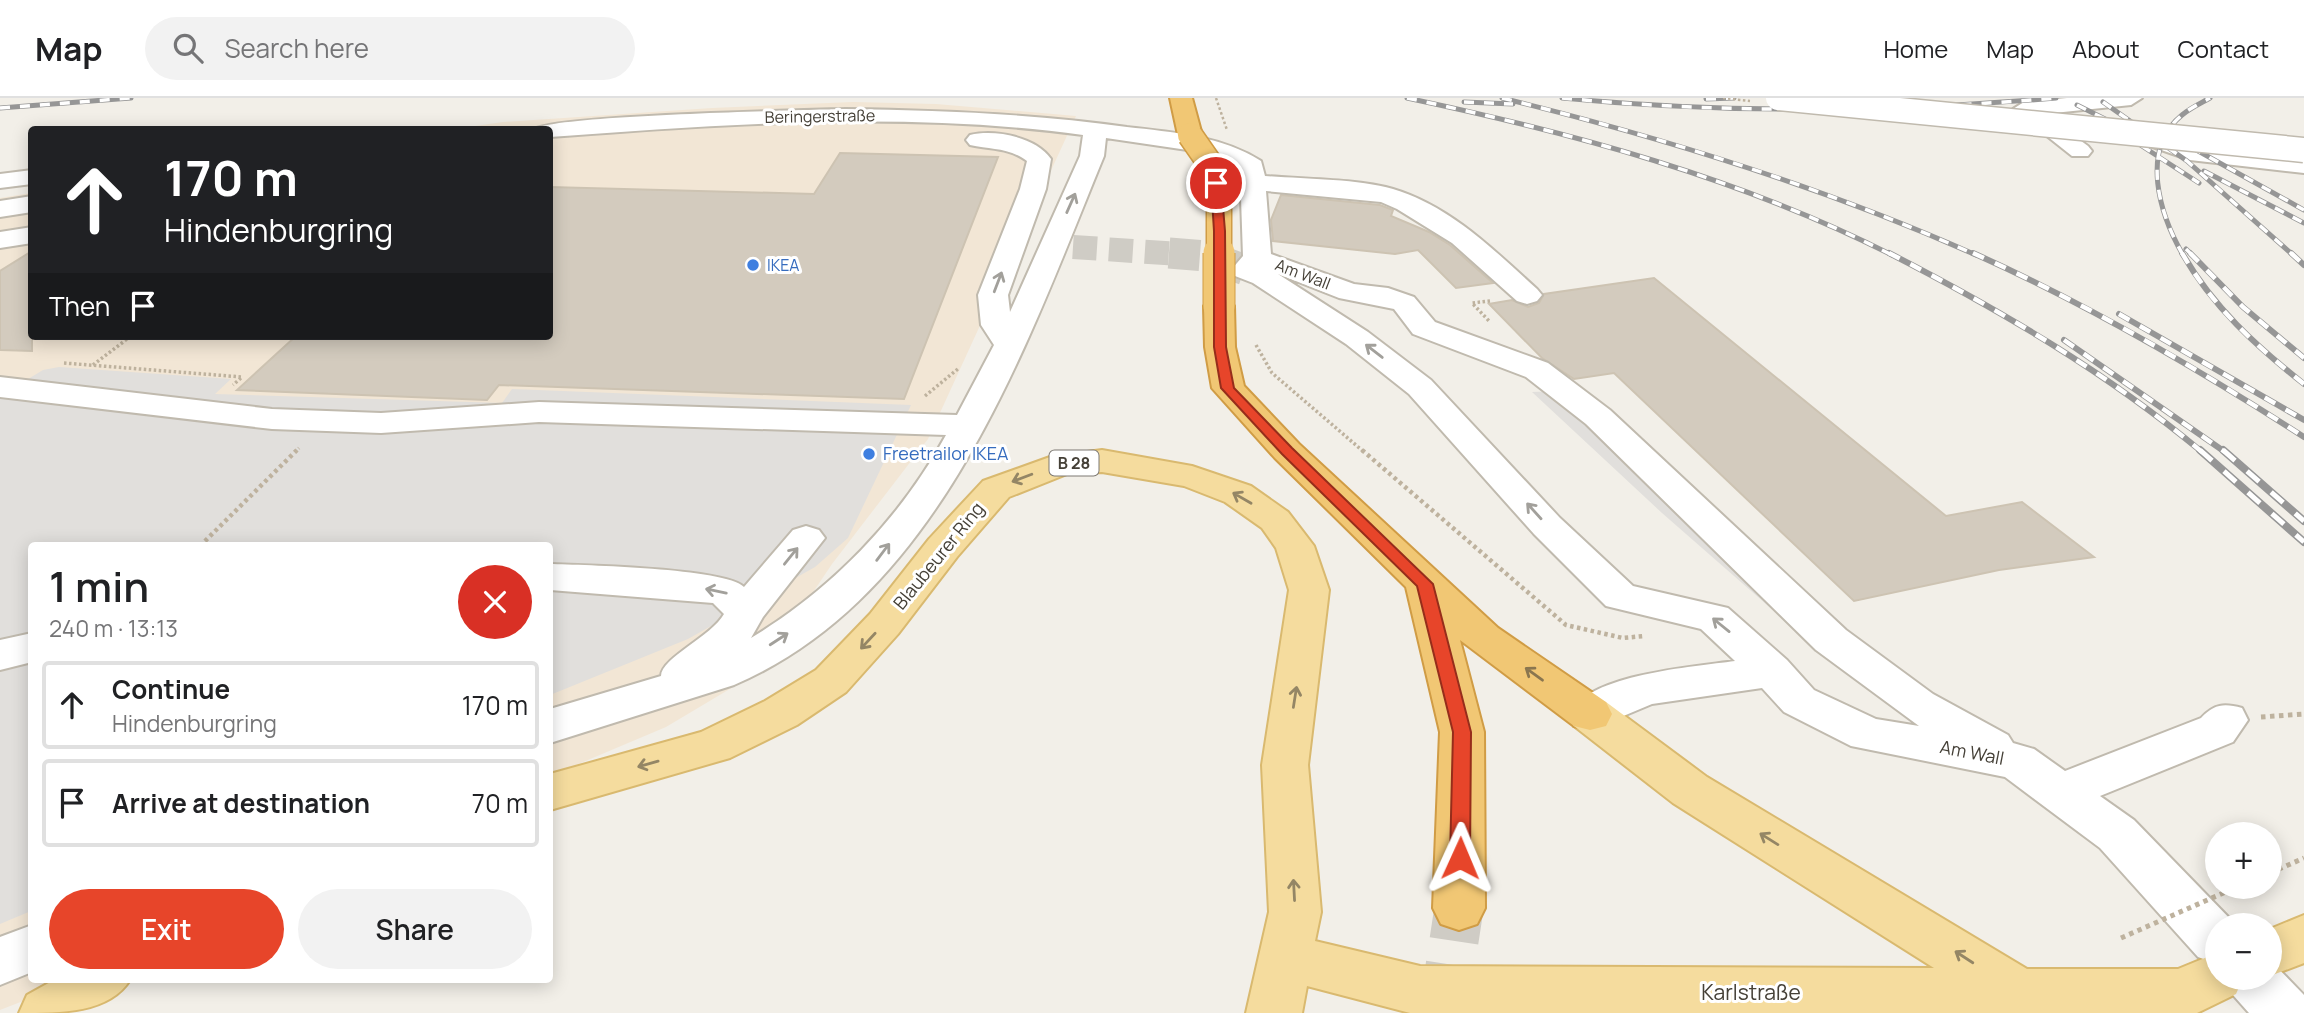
<!DOCTYPE html>
<meta charset="utf-8">
<style>
:root{--surface:#fff;--page:#f2f2f2;--text:#202124;--muted:#757577;--line:#e0e0e0;--accent:#e7452a}
body{margin:0;font-family:Manrope,sans-serif;background:var(--page);color:var(--text);height:100vh;display:flex;flex-direction:column;font-size:26px;white-space:nowrap}
*{box-sizing:border-box;margin:0}
p{font-size:23px;color:var(--muted)}
.icon{flex:none;width:38px;height:38px;fill:none;stroke:currentColor;stroke-width:2;stroke-linecap:round;stroke-linejoin:round}
.map{position:relative;flex:1;overflow:hidden}
.panel{position:absolute;left:28px;top:444px;width:525px;height:441px;display:flex;flex-direction:column;background:var(--surface);border-radius:7px;box-shadow:0 4px 18px #0003}
.panel>*{flex:none}
.hud{position:absolute;left:28px;top:28px;width:525px;height:214px;border-radius:7px;box-shadow:0 4px 18px #0003;background:#202124;color:#fff;overflow:hidden}
.tools{position:absolute;left:2205px;top:724px;display:grid;gap:14px}
.tools a{display:grid;place-items:center;width:77px;height:77px;border-radius:50%;background:var(--surface);box-shadow:0 4px 18px #0003;font-size:35px}
.pin{position:absolute;display:grid;place-items:center;width:60px;height:60px;color:#fff;margin:-30px;border:4px solid #fff;border-radius:50%;box-shadow:0 2px 7px #0007}
.me{position:absolute;width:77px;margin:-38px;rotate:1deg;stroke-linejoin:round;filter:drop-shadow(0 0 5px #0008)}
.turn{display:flex;align-items:center;gap:24px;height:147px;padding:0 21px;font-size:32px}
.turn .icon{width:91px;height:91px;stroke-width:2.5}
.turn b{display:block;font-size:49px;line-height:60px}
.then{display:flex;align-items:center;height:66px;padding:0 21px;background:#0003;gap:14px;font-size:26px}
.round{display:grid;place-items:center;flex:none;width:74px;height:74px;border-radius:37px;background:var(--page)}
.head{display:flex;align-items:center;justify-content:space-between;height:119px;padding:0 21px}
h1{font-size:42px;font-weight:600;line-height:52px}
.cta{display:flex;gap:14px;margin-top:auto;padding:14px 21px}
.cta a{flex:1;height:80px;border-radius:42px;background:var(--accent);color:#fff;font-size:28px;font-weight:600;line-height:80px;text-align:center}
.cta a+a{background:var(--page);color:var(--text)}
ul{padding:0;list-style:none}
li{display:flex;align-items:center;gap:21px;height:88px;margin:0 14px 10px;padding:0 7px;border:4px solid var(--line);border-radius:7px}
li div{flex:1}
li b{display:block;font-size:26px}
li em{font-style:normal}
header{display:flex;align-items:center;gap:42px;box-sizing:border-box;height:98px;padding:0 35px;background:var(--surface);border-bottom:2px solid var(--line)}
header strong{font-size:33px}
nav{display:flex;gap:38px;margin-inline-start:auto;font-size:24px}
.search{width:490px;height:63px;background:var(--page);display:flex;align-items:center;gap:18px;box-sizing:border-box;padding:0 24px;border-radius:38px;color:var(--muted);font-size:26px}
.map>svg:first-child{display:block}
</style>
<header>
<strong>Map</strong>
<div class="search"><svg class="icon" aria-label="search" viewBox="0 0 24 24"><circle cx="10" cy="10" r="6"/><path d="M15 15l6 6"/></svg>Search here</div>
<nav><a>Home</a><a>Map</a><a>About</a><a>Contact</a></nav>
</header>
<div class="map">
<svg width="2304" height="915" viewBox="0 0 2304 915">
<rect width="100%" height="100%" fill="#f2efe8"/>
<path fill="#f2e6d5" d="M 853,4 L 936,6 L 1076,18 L 928,341 L 832,466 L 760,573 L 666,629 L 550,678 L 550,448 L 32,448 L 32,882 L 77,882 L 0,912 L 0,100 L 31,95 L 32,238 L 550,238 L 550,32 L 454,31 L 503,24 L 712,10 Z"/>
<path fill="#e1dfdc" d="M 59,269 L 231,281 L 215,296 L 502,305 L 512,291 L 911,307 L 848,440 L 815,469 L 688,541 L 550,597 L 550,448 L 32,448 L 31,813 L 0,826 L 0,298 L 43,272 Z
M 1557,293 L 1813,547 L 1662,415 L 1532,294 Z"/>
<path fill="#d3cbbe" stroke="#cdc3b2" stroke-width="2" d="M 840,55 L 998,59 L 904,301 L 499,287 L 487,302 L 237,292 L 296,238 L 550,238 L 550,89 L 814,96 Z
M 1281,97 L 1380,107 L 1393,112 L 1391,118 L 1429,134 L 1450,147 L 1493,185 L 1456,190 L 1418,152 L 1395,156 L 1273,143 L 1271,122 Z
M 32,153 L 32,253 L 0,252 L 0,173 Z
M 1654,180 L 1946,418 L 2022,404 L 2094,459 L 1999,472 L 1854,503 L 1614,275 L 1574,281 L 1542,260 L 1489,206 L 1512,202 L 1528,209 L 1539,205 L 1544,196 Z"/>
<g fill="none" stroke-linecap="round" stroke-linejoin="round">
<path stroke="#cfccc5" stroke-width="24" stroke-dasharray="24 12" stroke-linecap="butt" d="M 1073,149 L 1195,157"/>
<path stroke="#cfccc5" stroke-width="31" stroke-dasharray="31 16" stroke-linecap="butt" d="M 1169,155 L 1207,158 L 1245,172"/>
<path stroke="#cfccc5" stroke-width="49" stroke-dasharray="49 24" stroke-linecap="butt" d="M 1443,915 L 1459,810"/>
<g stroke="#c0baae" stroke-width="4">
<path id="minor" d="M 2067,0 L 2142,0 L 2131,7 L 2044,16 L 2088,48 L 2092,53 L 2088,58 L 2072,58 L 2013,11 L 2024,4 Z
M 845,11 C 940,12 1034,16 1127,29 C 1172,34 1222,38 1261,63 L 1265,78 C 1303,81 1358,81 1393,91 C 1450,108 1494,152 1537,191 L 1542,197 L 1537,203 L 1527,206 L 1517,203 L 1452,145 L 1397,111 L 1381,104 L 1266,93 L 1271,156 L 1354,186 L 1388,190 L 1414,199 L 1435,224 L 1548,265 L 1610,312 L 1846,532 L 1933,596 L 2008,637 L 2013,645 L 2034,651 L 2065,673 L 2201,620 C 2214,606 2224,605 2242,610 L 2248,622 L 2233,644 L 2100,698 L 2134,722 L 2236,827 L 2217,828 L 2217,866 L 2198,859 L 2100,750 L 2005,679 L 1851,648 L 1784,614 L 1762,590 L 1652,606 L 1590,632 L 1574,628 L 1568,616 C 1590,576 1692,569 1735,563 L 1701,531 L 1606,508 L 1534,436 L 1409,296 L 1346,246 L 1253,185 L 1235,178 L 1231,172 L 1243,158 L 1240,71 L 1201,54 L 1106,40 L 1104,58 C 1025,250 941,498 734,587 L 550,645 L 550,611 L 661,578 C 661,560 712,538 724,516 L 713,505 L 550,492 L 550,466 C 582,467 726,470 744,489 L 793,432 L 806,428 L 819,432 L 825,440 L 763,519 L 751,540 C 832,491 900,421 946,337 L 539,324 L 381,335 L 272,331 L 0,299 L 0,279 L 272,311 L 381,315 L 539,304 L 957,317 L 994,247 L 981,227 L 978,197 L 1020,91 L 1027,63 C 1008,49 991,52 970,47 L 966,42 L 970,37 C 995,31 1036,39 1051,61 L 1046,91 L 1008,197 L 1010,214 L 1080,58 L 1083,37 C 907,13 726,26 550,39 L 550,32 L 533,32 C 543,17 809,12 845,11 ZM 1278,176 L 1339,200 L 1394,211 L 1413,236 L 1526,279 L 1586,326 L 1816,552 L 1919,628 L 1876,621 L 1814,592 L 1787,562 L 1728,510 L 1633,488 L 1560,420 L 1431,282 L 1368,234 Z
M 2132,27 L 2194,48 L 2304,61 L 2304,75 L 2190,62 L 2124,39 L 2120,34 L 2124,29 Z
M 32,72 L 32,86 L 0,90 L 0,76 Z
M 32,98 L 32,114 L 0,119 L 0,103 Z
M 32,129 L 32,145 L 0,150 L 0,134 Z
M 32,535 L 32,564 L 0,572 L 0,542 Z
M 32,827 L 32,874 L 0,887 L 0,839 Z
M 2270,862 L 2304,897 L 2304,915 L 2249,915 L 2233,897 L 2225,880 L 2270,880 Z"/>
</g>
<g stroke="#d9b96f" stroke-width="4">
<path id="major" d="M 1102,352 L 1192,368 L 1251,388 L 1288,414 L 1314,448 L 1329,492 L 1308,667 L 1321,814 L 1315,843 L 1420,868 L 1934,870 L 1673,705 L 1574,628 L 1568,616 L 1574,604 L 1590,600 L 1606,604 L 1707,679 L 2027,871 L 2178,871 L 2217,855 L 2217,880 L 2243,880 L 2236,896 L 2197,915 L 1410,915 L 1307,888 L 1302,915 L 1246,915 L 1269,814 L 1262,667 L 1289,492 L 1276,450 L 1262,430 L 1225,404 L 1184,388 L 1102,374 L 1067,376 L 1009,399 L 957,459 L 898,536 L 846,594 L 797,627 L 730,660 L 550,712 L 550,676 L 701,634 L 765,603 L 816,572 L 870,516 L 929,441 L 983,383 L 1050,359 Z
M 2304,817 L 2304,865 L 2270,878 L 2270,831 Z
M 54,882 L 130,882 C 109,915 62,915 19,915 L 27,897 Z"/>
</g>
<g stroke="#d09c45" stroke-width="4">
<path id="highway" d="M 1170,0 L 1192,0 L 1202,37 L 1198,42 L 1182,42 L 1178,37 Z
M 1219,199 L 1229,202 L 1234,208 L 1235,249 L 1244,288 L 1299,346 L 1498,530 L 1606,604 L 1612,616 L 1606,628 L 1590,632 L 1574,628 L 1460,542 L 1484,634 L 1485,810 L 1477,826 L 1459,832 L 1441,826 L 1433,810 L 1440,634 L 1406,489 L 1275,360 L 1212,290 L 1205,249 L 1204,208 L 1209,202 Z"/>
</g>
<path stroke="#beb29e" stroke-width="3.5" stroke-dasharray="2.5 2.5" stroke-linecap="butt" d="M 1490,203 L 1472,205 L 1490,224
M 1256,247 L 1272,275 L 1364,354
M 64,265 L 242,279 L 233,287
M 93,267 L 131,238
M 925,298 L 959,270
M 295,354 L 299,350"/>
<path stroke="#beb29e" stroke-width="4.5" stroke-dasharray="3.5 3.5" stroke-linecap="butt" d="M 1362,352 L 1566,527 L 1623,540 L 1644,538
M 200,448 L 297,352"/>
<path stroke="#beb29e" stroke-width="5" stroke-dasharray="4.5 4.5" stroke-linecap="butt" d="M 2261,619 L 2304,616
M 2270,775 L 2304,760"/>
<use href="#minor" fill="#fff" fill-rule="evenodd"/>
<use href="#major" fill="#f5dc9e" fill-rule="evenodd"/>
<use href="#highway" fill="#f1c774" fill-rule="evenodd"/>
<g stroke="#969696" stroke-width="5">
<path id="rail-far2" d="M 1407,0 C 1573,35 1740,80 1892,157
M 1502,0 C 1665,40 1823,89 1976,157
M 1562,0 C 1727,16 1891,14 2056,0
M 1706,1 L 1734,0
M 1464,4 L 1513,6
M 2103,4 L 2187,63 L 2293,157
M 2077,7 L 2139,38
M 0,10 L 131,0
M 2157,30 L 2304,112
M 2125,37 L 2199,85
M 2204,73 L 2304,125
M 2186,151 L 2192,157
M 2183,157 C 2160,117 2139,52 2182,17 C 2190,10 2201,5 2210,0"/>
</g>
<g stroke="#969696" stroke-width="6">
<path id="rail-far1" d="M 1889,155 C 2000,212 2106,274 2202,354
M 1973,155 C 2089,207 2197,270 2304,339
M 2182,155 C 2213,209 2256,248 2304,286
M 2190,155 L 2243,209 L 2304,260
M 2291,155 L 2304,167
M 2119,216 L 2304,322
M 2064,242 L 2225,354"/>
</g>
<g stroke="#969696" stroke-width="8">
<path id="rail" d="M 2200,352 L 2304,444
M 2223,352 L 2304,423"/>
</g>
<use href="#rail-far2" stroke="#fff" stroke-width="3.5" stroke-dasharray="10" stroke-linecap="butt"/>
<use href="#rail-far1" stroke="#fff" stroke-width="4.5" stroke-dasharray="12" stroke-linecap="butt"/>
<use href="#rail" stroke="#fff" stroke-width="5" stroke-dasharray="16" stroke-linecap="butt"/>
<g stroke="#c0baae" stroke-width="27" stroke-linecap="butt">
<path id="minor-bridge" d="M 1778,0 L 2304,52"/>
</g>
<g stroke="#d09c45" stroke-width="27" stroke-linecap="butt">
<path id="highway-bridge-far1" d="M 1190,37 L 1213,70 L 1219,99 L 1219,157"/>
</g>
<g stroke="#d09c45" stroke-width="33" stroke-linecap="butt">
<path id="highway-bridge" d="M 1219,155 L 1219,208"/>
</g>
<path stroke="#beb29e" stroke-width="2.5" stroke-dasharray="2.5 2.5" stroke-linecap="butt" d="M 1216,0 L 1227,32
M 1723,0 L 1750,3"/>
<path stroke="#beb29e" stroke-width="5" stroke-dasharray="4.5 4.5" stroke-linecap="butt" d="M 2121,840 L 2237,789"/>
<use href="#minor-bridge" stroke="#fff" stroke-width="24"/>
<use href="#highway-bridge-far1" stroke="#f1c774" stroke-width="24"/>
<use href="#highway-bridge" stroke="#f1c774" stroke-width="31"/>
</g>
<defs><path id="oneway-shaft" d="M-6 0H5M1.5-3L5.5 0L1.5 3" fill="none" stroke-width="1.6" stroke-linecap="round" stroke-linejoin="round" transform="scale(1.75)"/></defs>
<g stroke="#a2a09b">
<use href="#oneway-shaft" transform="translate(1071 105) rotate(-66)"/>
<use href="#oneway-shaft" transform="translate(998 184) rotate(-69)"/>
<use href="#oneway-shaft" transform="translate(1374 253) rotate(-142)"/>
<use href="#oneway-shaft" transform="translate(1534 413) rotate(-132)"/>
<use href="#oneway-shaft" transform="translate(883 454) rotate(-53)"/>
<use href="#oneway-shaft" transform="translate(791 458) rotate(-51)"/>
<use href="#oneway-shaft" transform="translate(716 493) rotate(-168)"/>
<use href="#oneway-shaft" transform="translate(1721 527) rotate(-141)"/>
<use href="#oneway-shaft" transform="translate(779 541) rotate(-33)"/>
</g>
<g stroke="#948665">
<use href="#oneway-shaft" transform="translate(1022 380) rotate(159)"/>
<use href="#oneway-shaft" transform="translate(1242 400) rotate(-150)"/>
<use href="#oneway-shaft" transform="translate(868 543) rotate(133)"/>
<use href="#oneway-shaft" transform="translate(1295 599) rotate(-81)"/>
<use href="#oneway-shaft" transform="translate(648 666) rotate(164)"/>
<use href="#oneway-shaft" transform="translate(1769 741) rotate(-148)"/>
<use href="#oneway-shaft" transform="translate(1294 792) rotate(-93)"/>
<use href="#oneway-shaft" transform="translate(1964 859) rotate(-147)"/>
</g>
<use stroke="#8a764f" href="#oneway-shaft" transform="translate(1534 576) rotate(-144)"/>
<path fill="#e7452a" stroke="#962d1b" stroke-width="2" d="M 1216,81 L 1221,85 L 1225,133 L 1226,249 L 1234,290 L 1292,350 L 1433,486 L 1471,634 L 1470,760 L 1467,766 L 1460,768 L 1453,766 L 1450,760 L 1453,634 L 1417,488 L 1282,356 L 1221,290 L 1214,249 L 1214,133 L 1211,85 Z"/>
<g fill="#3f7fe0" stroke="#fff" stroke-width="2.5">
<circle cx="753" cy="167" r="7"/>
<circle cx="869" cy="356" r="7"/>
</g>
<g text-anchor="middle" stroke-width="6" stroke-linejoin="round" paint-order="stroke">
<g font-size="16" fill="#454037" stroke="#fff">
<text transform="translate(820 18) rotate(-1)" y="6">Beringerstraße</text>
<text transform="translate(1303 176) rotate(21)" y="6">Am Wall</text>
</g>
<g font-size="16" fill="#366cbe" stroke="#fff" text-anchor="start">
<text x="767" y="173">IKEA</text>
</g>
<rect fill="#fff" stroke="#7d7973" stroke-width="2" x="1049.5" y="352.5" width="49" height="25" rx="5"/>
<g font-size="16" font-weight="bold" fill="#454037">
<text x="1074" y="371">B 28</text>
</g>
<g font-size="18" fill="#366cbe" stroke="#fff" text-anchor="start">
<text x="883" y="362">Freetrailor IKEA</text>
</g>
<g font-size="18" fill="#454037" stroke="#fff">
<text transform="translate(939 458) rotate(-51)" y="6">Blaubeurer Ring</text>
<text transform="translate(1972 655) rotate(11)" y="6">Am Wall</text>
</g>
<g font-size="21" fill="#454037" stroke="#fff">
<text x="1751" y="902">Karlstraße</text>
</g>
</g>
</svg>
<div class="tools">
<a>+</a>
<a>−</a>
</div>
<div class="pin" style="left:1216px;top:85px;background:#d93025"><svg class="icon" aria-label="arrive" viewBox="0 0 24 24"><path d="M6 21V4h12l-3 4 3 4H6"/></svg></div>
<svg class="me" style="left:1460px;top:760px" viewBox="-20 -20 40 40"><path d="M0-17L14 15 0 8-14 15z" fill="#e7452a" stroke="#fff" stroke-width="4"/></svg>
<div class="hud">
<div class="turn"><svg class="icon" aria-label="ahead" viewBox="0 0 24 24"><path d="M12 20V5M6 11l6-6 6 6"/></svg><div><b>170 m</b>Hindenburgring</div></div>
<div class="then">Then<svg class="icon" aria-label="arrive" viewBox="0 0 24 24"><path d="M6 21V4h12l-3 4 3 4H6"/></svg></div>
</div>
<section class="panel">
<div class="head"><div><h1>1 min</h1><p>240 m · 13:13</p></div><a class="round" style="background:#d93025;color:#fff"><svg class="icon" aria-label="close" viewBox="0 0 24 24"><path d="M6 6l12 12M18 6L6 18"/></svg></a></div>
<ul>
<li><svg class="icon" aria-label="ahead" viewBox="0 0 24 24"><path d="M12 20V5M6 11l6-6 6 6"/></svg><div><b>Continue</b><p>Hindenburgring</p></div><em>170 m</em></li>
<li><svg class="icon" aria-label="arrive" viewBox="0 0 24 24"><path d="M6 21V4h12l-3 4 3 4H6"/></svg><div><b>Arrive at destination</b></div><em>70 m</em></li>
</ul>
<div class="cta"><a>Exit</a><a>Share</a></div>
</section>
</div>
